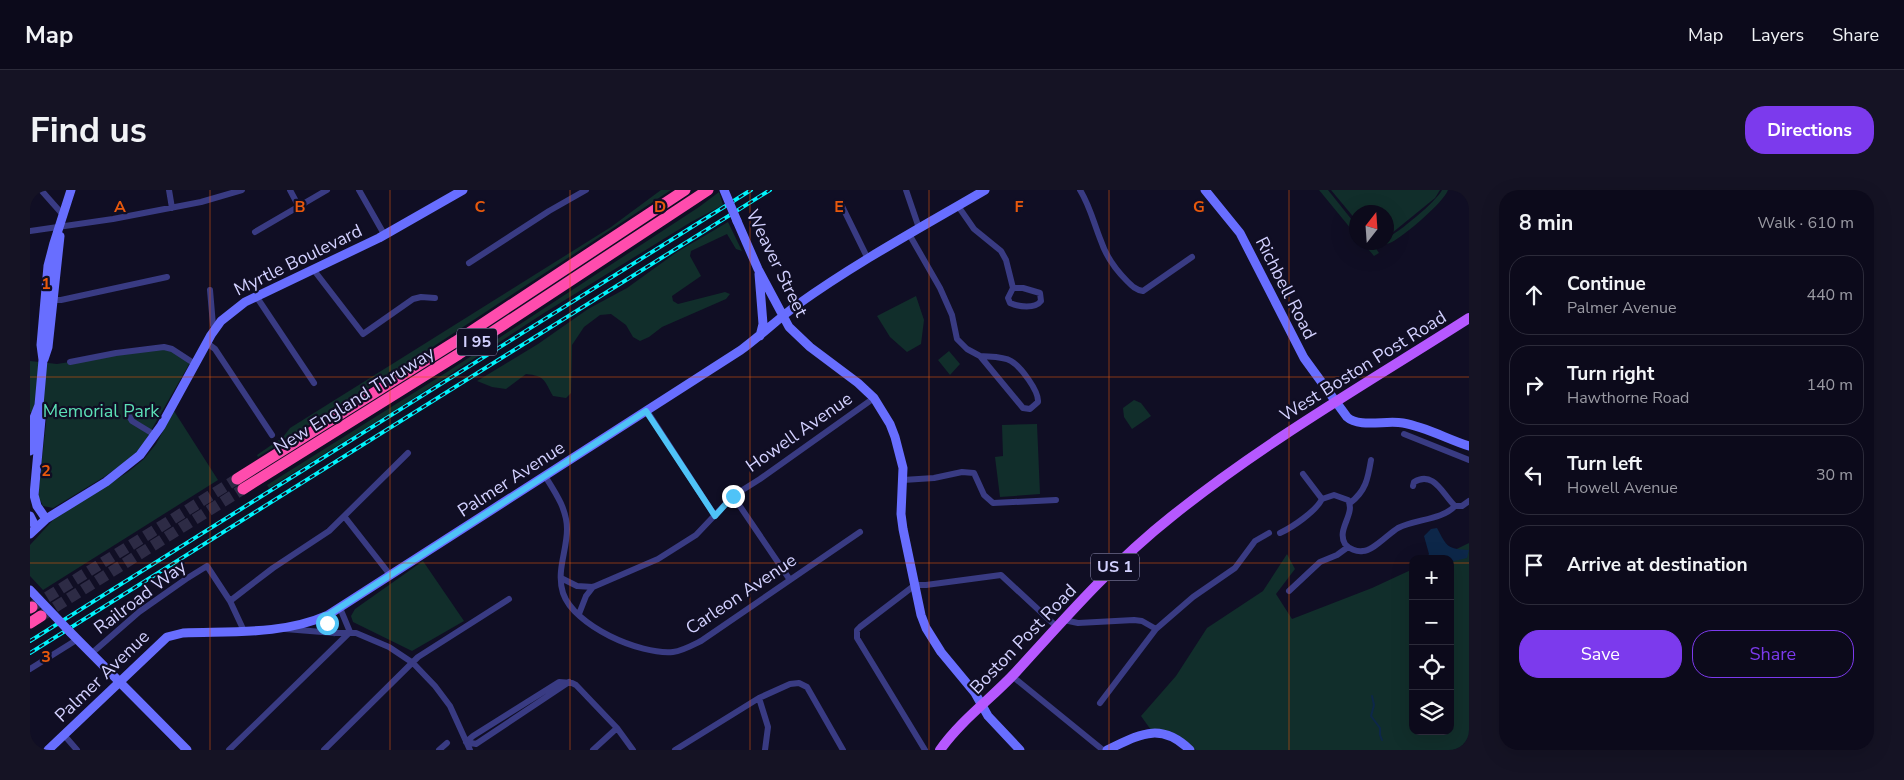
<!DOCTYPE html>
<meta charset="utf-8">
<style>
:root{--surface:#0c0a1b;--page:#151324;--text:#f1f3f6;--muted:#9a9aa3;--line:#2c2b3a;--accent:#7c3aed}
body{margin:0;font-family:"Nunito Sans",sans-serif;background:var(--page);color:var(--text)}
.controls{position:absolute;right:15px;bottom:15px;display:grid;overflow:hidden;border-radius:10px;box-shadow:0 5px 20px #0002}
.controls button{width:45px;height:45px;display:grid;place-items:center;padding:0;border:0;border-bottom:1px solid var(--line);background:var(--surface);color:var(--text);font:25px sans-serif}
.compass{position:absolute;left:1319px;top:15px;width:45px;height:45px;border-radius:50%;background:var(--surface);box-shadow:0 5px 20px #0002;rotate:17deg}
.stop{position:absolute;width:15px;height:15px;margin:-11px;border:4px solid #4fc3f7;border-radius:50%;background:#fff}
.stop.end{background:#4fc3f7;border-color:#fff;box-shadow:0 1px 5px #0008}
.list{margin:0;padding:0;list-style:none}
h2{display:flex;justify-content:space-between;align-items:center;height:65px;margin:0;padding:0 20px;font-size:21px}
h2 small{font-size:16px;font-weight:400;color:var(--muted)}
.list li{display:grid;grid-template-columns:32px 1fr auto;gap:15px;align-items:center;box-sizing:border-box;height:80px;margin:0 10px 10px;padding:0 10px;border:1px solid var(--line);border-radius:20px}
.list b{display:block;font-size:19px;white-space:nowrap}
.list p{margin:0;font-size:16px;white-space:nowrap;color:var(--muted)}
.list em{font-size:16px;font-style:normal;color:var(--muted)}
.actions{display:flex;gap:10px;padding:15px 20px}
.actions a{flex:1;padding:11px 0;border:1px solid var(--accent);border-radius:20px;text-align:center;font-size:18px;color:var(--accent)}
.actions .main{background:var(--accent);color:#fff}
.icon{flex:none;width:28px;height:28px;fill:none;stroke:currentColor;stroke-width:2;stroke-linecap:round;stroke-linejoin:round}
.map{position:relative;flex:none;width:1439px;height:560px;overflow:hidden;border-radius:20px}
header{display:flex;align-items:center;gap:30px;box-sizing:border-box;height:70px;padding:0 25px;background:var(--surface);border-bottom:1px solid var(--line)}
header strong{font-size:24px}
nav{display:flex;gap:28px;margin-inline-start:auto;font-size:18px}
.intro{display:flex;align-items:center;justify-content:space-between;box-sizing:border-box;height:120px;padding:0 30px}
h1{margin:0;font-size:35px}
.button{padding:12px 22px;border-radius:20px;background:var(--accent);color:#fff;font-size:18px;font-weight:700}
main{display:flex;gap:30px;padding:0 30px}
aside{flex:1;background:var(--surface);border-radius:20px;box-shadow:0 5px 20px #0002}
.map>svg:first-child{display:block}
.green{fill:#112e2b}
.water{fill:#0d2749}
.lines{fill:none;stroke-linecap:round;stroke-linejoin:round}
.stream{stroke:#0d2749;stroke-width:2}
.highway-tunnel{stroke:#2d2b45;stroke-width:11;stroke-dasharray:11 5.5;stroke-linecap:butt}
.street{stroke:#393b83;stroke-width:6}
.secondary{stroke:#686eff;stroke-width:9}
.primary{stroke:#b658ff;stroke-width:10}
.highway{stroke:#ff4cad;stroke-width:11}
.rail-casing{stroke:#00f3fc;stroke-width:4}
.rail{stroke:#100e24;stroke-width:2;stroke-dasharray:5.5;stroke-linecap:butt}
.secondary-bridge{stroke:#686eff;stroke-width:9}
.route{stroke:#4fc3f7;stroke-width:6}
.grid{fill:none;stroke:#e8590c;stroke-width:1;stroke-opacity:0.55}
.labels{text-anchor:middle;dominant-baseline:central;stroke-width:4.5;stroke-linejoin:round;paint-order:stroke}
.shield{fill:#100e24;stroke:#9896bd;stroke-width:1}
.shield-label{font-size:16px;font-weight:bold;fill:#d3d1ff}
.street-label{font-size:18px;fill:#d3d1ff;stroke:#100e24}
.park-label{font-size:18px;fill:#5ce0b6;stroke:#100e24}
.grid-label{font-size:16px;text-anchor:middle;font-weight:bold;fill:#e8590c;stroke:#100e24;stroke-width:4.5;stroke-linejoin:round;paint-order:stroke}
</style>
<header>
<strong>Map</strong>
<nav><a>Map</a><a>Layers</a><a>Share</a></nav>
</header>
<div class="intro"><h1>Find us</h1><a class="button">Directions</a></div>
<main>
<div class="map">
<svg width="1439" height="560" viewBox="0 0 1439 560">
<rect width="100%" height="100%" fill="#100e24"/>
<path class="green" d="M 631,0 L 641,0 L 389,166 L 228,267 L 227,265 L 253,247 L 260,238 L 581,37 Z
M 1289,0 L 1298,0 L 1326,35 L 1326,45 Z
M 1301,0 L 1410,0 L 1405,8 L 1362,43 L 1357,46 L 1356,22 L 1326,22 L 1326,30 Z
M 1412,0 L 1418,0 C 1413,13 1375,45 1362,52 C 1356,55 1349,55 1343,54 L 1349,63 L 1344,66 L 1333,53 L 1356,52 L 1357,48 C 1369,42 1406,12 1412,0 Z
M 689,2 L 693,15 L 661,32 L 514,123 L 373,215 L 239,298 L 237,295 L 417,182 L 669,17 Z
M 698,32 L 712,61 L 706,59 L 697,44 L 661,61 L 660,66 L 671,86 L 642,106 L 643,111 L 648,114 L 695,102 L 700,104 L 696,109 L 632,137 L 619,147 L 610,151 L 603,147 L 596,135 L 581,124 L 570,125 L 554,137 L 542,155 L 541,203 L 536,208 L 523,206 C 514,190 515,186 496,184 L 476,199 L 462,197 L 447,191 L 508,154 L 558,119 L 597,98 L 647,62 Z
M 886,106 L 894,130 L 891,154 L 877,162 L 860,147 L 847,126 Z
M 134,157 L 161,171 L 111,258 L 98,270 L 74,287 L 23,318 L 13,316 L 8,305 L 17,224 L 0,222 L 0,171 L 27,174 Z
M 919,161 L 930,174 L 920,185 L 908,170 Z
M 1104,210 L 1111,213 L 1121,226 L 1102,239 L 1094,227 L 1093,218 Z
M 144,221 L 188,290 L 13,400 L 0,386 L 0,355 L 23,330 L 98,282 L 114,269 L 126,254 Z
M 1007,234 L 1010,304 L 970,307 L 965,267 L 973,266 L 972,235 Z
M 1439,353 L 1439,560 L 1166,560 L 1148,547 L 1121,540 L 1111,526 L 1146,486 L 1177,438 L 1233,401 L 1257,364 L 1265,379 L 1246,404 L 1262,429 L 1342,398 L 1383,379 L 1383,541 L 1420,541 L 1420,369 L 1406,369 Z
M 393,371 L 434,431 L 382,461 L 323,432 L 321,426 L 325,419 Z"/>
<path class="water" d="M 1407,338 C 1417,357 1417,359 1439,360 L 1437,368 L 1420,372 L 1420,369 L 1396,369 L 1399,364 L 1394,346 L 1401,339 Z"/>
<g class="lines">
<path class="stream" d="M 1342,506 L 1344,515 L 1341,526 L 1350,538 L 1350,545 L 1352,550"/>
<path class="highway-tunnel" d="M 3,416 L 207,289
M 11,426 L 213,299"/>
<path class="street" d="M 11,0 L 34,26
M 139,0 L 142,18
M 260,0 L 269,17
M 329,0 L 354,44
M 876,0 L 889,38
M 1050,0 C 1060,16 1064,34 1071,51 C 1076,66 1086,80 1097,91 C 1102,96 1106,100 1113,101 L 1162,67
M 811,14 L 838,69
M 928,16 L 944,39 L 971,61 L 976,70 L 983,98
M 0,41 L 83,29 L 171,12 L 212,0
M 225,42 L 297,0
M 879,44 L 910,98 L 922,125 L 927,149 L 937,159 L 950,166
M 439,73 L 519,21 L 556,0
M 283,79 L 333,144 L 383,109 L 391,107 L 405,108
M 983,98 L 993,98 L 1010,103 L 1011,111 C 1005,119 989,117 980,113 L 978,108 Z
M 180,100 L 183,135 L 186,139
M 226,106 L 284,193
M 20,110 L 31,110 L 137,87
M 177,153 L 185,159 L 242,245
M 950,166 C 960,167 973,166 981,171 C 991,177 1009,201 1008,212 L 1000,219 L 993,218 Z
M 40,172 L 86,163 L 134,157 L 142,159 L 165,174
M 617,221 L 685,326
M 98,224 L 102,231 L 125,245
M 1374,244 L 1439,270
M 1273,284 L 1292,309
M 515,286 C 525,302 537,319 537,339 C 537,361 526,381 533,403 C 544,436 610,465 643,462 C 652,461 663,455 671,451 L 830,342
M 873,290 L 904,288 L 932,282 L 944,283 L 954,305 L 963,313 L 1026,310
M 1383,296 L 1384,292 C 1404,280 1413,305 1425,316 L 1432,316 L 1439,311
M 703,306 L 760,390
M 1292,309 L 1304,305 L 1318,310 C 1326,324 1306,339 1315,354 C 1319,359 1327,362 1333,361 C 1343,361 1358,344 1368,338 C 1386,329 1412,330 1425,316
M 1320,313 C 1336,301 1338,288 1341,270
M 314,326 L 361,386
M 1250,343 C 1263,337 1286,321 1292,309
M 531,388 L 547,396 L 563,397 L 628,369 L 666,345 L 703,306 L 730,289 L 844,208
M 1259,401 L 1290,372 L 1307,365 L 1318,357
M 200,411 L 243,378 L 299,341 L 378,263
M 310,418 L 320,442
M 549,424 L 556,406 L 563,397
M 298,425 L 297,437 L 304,443
M 1034,430 L 1048,433 L 1104,430 L 1112,431 L 1126,439 L 1163,407 L 1205,378 L 1225,351 L 1239,343
M 255,439 L 305,443 L 326,443 L 359,457 L 383,473 L 405,496 L 420,516 L 440,560
M 62,463 L 109,422 L 156,389 L 177,376 L 200,411 L 214,441
M 0,479 L 48,449
M 982,486 L 1073,560
M 729,508 L 738,537 L 735,560
M 1070,513 L 1126,439
M 34,545 L 47,560
M 436,552 L 443,546 L 529,492 L 542,493 L 546,495 L 587,538 L 603,560
M 436,552 L 446,554 L 539,492
M 199,560 L 320,442
M 294,560 L 388,467 L 479,409
M 409,560 L 417,553
M 563,560 L 587,538
M 645,560 L 729,508 L 760,494 L 769,493 L 777,497 L 813,560
M 895,560 L 827,448 L 827,440 L 830,437 L 885,395 L 896,395 L 971,385 L 1027,437"/>
<path class="secondary" d="M 1175,0 L 1210,43 L 1274,168 L 1317,227 C 1329,238 1356,230 1373,233 C 1396,237 1417,249 1439,256
M 707,31 L 728,79 L 759,137 L 780,157 L 828,193 L 844,208 L 860,234 L 865,247 L 873,278 L 871,324 L 873,339 L 891,425 L 896,438 L 911,462 L 945,503 L 958,526 L 990,560
M 729,84 L 733,134 L 730,146
M 14,169 L 18,157 L 30,46
M 9,215 L 11,229 L 4,305 L 7,316 L 16,329
M 0,261 L 4,228 L 9,215 L 13,170 L 11,155 L 18,76 L 24,53 L 41,0
M 0,326 L 6,338
M 0,344 L 16,329 L 76,292 L 110,265 L 131,236 L 181,145 L 191,131 L 215,112 L 349,48 L 433,0
M 40,442 L 157,560
M 18,560 L 137,447 L 153,443 C 202,441 253,445 298,425 L 711,160 C 730,146 748,129 767,115 C 827,72 892,37 955,0
M 1077,560 C 1109,545 1130,531 1160,560"/>
<path class="primary" d="M 910,560 C 931,530 962,508 986,482 C 1035,428 1084,372 1141,327 C 1234,252 1339,192 1439,128"/>
<path class="highway" d="M 207,289 L 425,152 L 655,0
M 213,299 L 429,164 L 678,0
M 0,418 L 2,417
M 0,433 L 11,426"/>
<g class="rail-casing">
<path id="rail" d="M 0,451 L 721,0
M 0,463 L 740,0"/>
</g>
<use href="#rail" class="rail"/>
<path class="secondary-bridge" d="M 694,0 L 707,31
M 0,400 L 40,442"/>
</g>
<g class="lines">
<path class="route" d="M 297,433 L 298,425 L 616,221 L 685,326 L 703,306"/>
</g>
<path class="grid" d="M 180,0 L 180,560M 360,0 L 360,560M 540,0 L 540,560M 720,0 L 720,560M 899,0 L 899,560M 1079,0 L 1079,560M 1259,0 L 1259,560M 0,187 L 1439,187M 0,373 L 1383,373M 1420,373 L 1439,373"/>
<g class="labels">
<g class="shield">
<rect x="427" y="138.5" width="40" height="27" rx="4"/>
<rect x="1061" y="363.5" width="48" height="27" rx="4"/>
</g>
<g class="shield-label">
<text x="447" y="152">I 95</text>
<text x="1085" y="377">US 1</text>
</g>
<g class="street-label">
<text transform="translate(268 70) rotate(-26)">Myrtle Boulevard</text>
<text transform="translate(747 73) rotate(64)">Weaver Street</text>
<text transform="translate(1256 98) rotate(63)">Richbell Road</text>
<text transform="translate(1333 176) rotate(-32)">West Boston Post Road</text>
<text transform="translate(324 210) rotate(-32)">New England Thruway</text>
<text transform="translate(769 242) rotate(-35)">Howell Avenue</text>
<text transform="translate(481 289) rotate(-33)">Palmer Avenue</text>
<text transform="translate(711 404) rotate(-34)">Carleon Avenue</text>
<text transform="translate(110 407) rotate(-37)">Railroad Way</text>
<text transform="translate(993 449) rotate(-46)">Boston Post Road</text>
<text transform="translate(72 486) rotate(-44)">Palmer Avenue</text>
</g>
<g class="park-label">
<text x="71" y="221">Memorial Park</text>
</g>
</g>
<g class="grid-label">
<text x="90" y="22">A</text>
<text x="270" y="22">B</text>
<text x="450" y="22">C</text>
<text x="630" y="22">D</text>
<text x="809" y="22">E</text>
<text x="989" y="22">F</text>
<text x="1169" y="22">G</text>
<text x="16" y="99">1</text>
<text x="16" y="286">2</text>
<text x="16" y="472">3</text>
</g>
</svg>
<div class="controls">
<button>+</button>
<button>−</button>
<button><svg class="icon" aria-label="locate" viewBox="0 0 24 24"><circle cx="12" cy="12" r="6"/><path d="M12 2v4M12 18v4M2 12h4M18 12h4"/></svg></button>
<button><svg class="icon" aria-label="layers" viewBox="0 0 24 24"><path d="M12 4l9 5-9 5-9-5zM3 14l9 5 9-5"/></svg></button>
</div>
<svg class="compass" viewBox="-18 -18 36 36"><path d="M0-13l5 13h-10z" fill="#e53935"/><path d="M0 13l5-13h-10z" fill="#9a9aa3"/></svg>
<div class="stop" style="left:297px;top:433px"></div>
<div class="stop end" style="left:703px;top:306px"></div>
</div>
<aside>
<h2>8 min<small>Walk · 610 m</small></h2>
<ul class="list">
<li><svg class="icon" aria-label="ahead" viewBox="0 0 24 24"><path d="M12 20V5M6 11l6-6 6 6"/></svg><div><b>Continue</b><p>Palmer Avenue</p></div><em>440 m</em></li>
<li><svg class="icon" aria-label="right" viewBox="0 0 24 24"><path d="M7 20v-9h11M14 6l5 5-5 5"/></svg><div><b>Turn right</b><p>Hawthorne Road</p></div><em>140 m</em></li>
<li><svg class="icon" aria-label="left" viewBox="0 0 24 24"><path d="M17 20v-9H6M10 6l-5 5 5 5"/></svg><div><b>Turn left</b><p>Howell Avenue</p></div><em>30 m</em></li>
<li><svg class="icon" aria-label="arrive" viewBox="0 0 24 24"><path d="M6 21V4h12l-3 4 3 4H6"/></svg><div><b>Arrive at destination</b></div></li>
</ul>
<div class="actions"><a class="main">Save</a><a>Share</a></div>
</aside>
</main>
